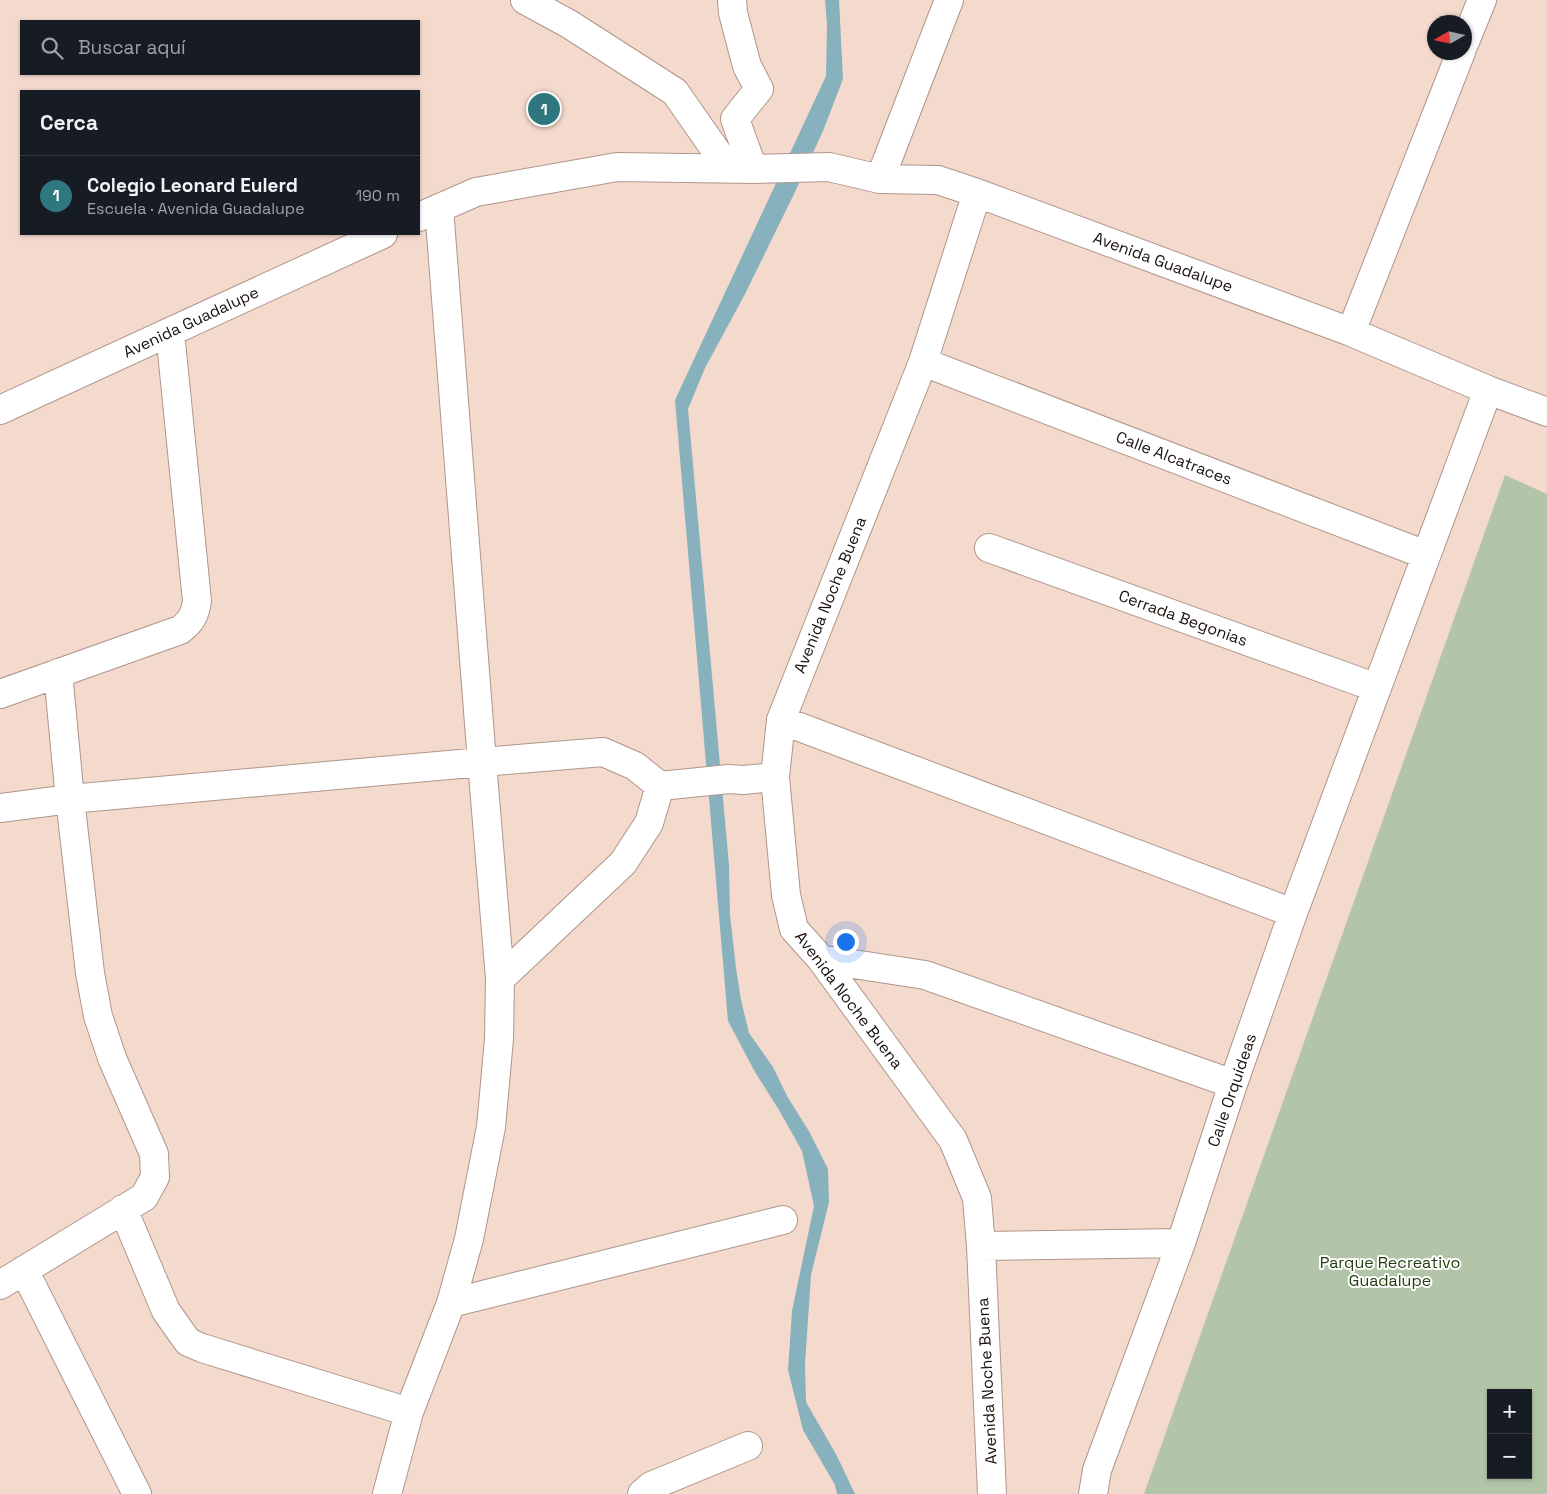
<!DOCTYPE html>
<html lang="es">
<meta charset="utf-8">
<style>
:root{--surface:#171b24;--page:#242831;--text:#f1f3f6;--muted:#9ea1a6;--line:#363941;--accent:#2f777f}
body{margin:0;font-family:"Space Grotesk",sans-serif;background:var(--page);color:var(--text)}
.controls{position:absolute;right:15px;bottom:15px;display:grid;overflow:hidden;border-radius:0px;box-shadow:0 1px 4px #0004}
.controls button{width:45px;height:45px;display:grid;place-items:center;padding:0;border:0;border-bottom:1px solid var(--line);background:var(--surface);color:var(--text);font:25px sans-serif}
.compass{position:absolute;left:1427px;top:15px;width:45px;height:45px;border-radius:50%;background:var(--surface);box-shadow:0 1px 4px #0004;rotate:261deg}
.you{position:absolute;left:845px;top:941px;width:18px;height:18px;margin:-12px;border:4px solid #fff;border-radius:50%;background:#1a73e8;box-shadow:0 0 0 8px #1a73e833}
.badge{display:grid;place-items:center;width:32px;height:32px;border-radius:50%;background:var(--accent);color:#fff;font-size:16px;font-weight:700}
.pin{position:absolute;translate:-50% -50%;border:2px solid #fff;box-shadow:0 1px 5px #0006}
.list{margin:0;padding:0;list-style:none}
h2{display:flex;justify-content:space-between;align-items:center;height:65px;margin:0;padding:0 20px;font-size:21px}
h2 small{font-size:16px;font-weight:400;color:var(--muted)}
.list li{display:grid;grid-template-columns:32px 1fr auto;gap:15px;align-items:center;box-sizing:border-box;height:80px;padding:0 20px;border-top:1px solid var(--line)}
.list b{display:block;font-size:19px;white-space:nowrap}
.list p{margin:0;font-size:16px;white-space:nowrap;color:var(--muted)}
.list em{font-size:16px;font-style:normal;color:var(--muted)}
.icon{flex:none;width:28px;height:28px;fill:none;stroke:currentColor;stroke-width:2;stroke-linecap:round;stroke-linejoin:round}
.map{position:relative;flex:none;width:1547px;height:1494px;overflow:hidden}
.search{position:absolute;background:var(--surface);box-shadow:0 1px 4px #0004;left:20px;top:20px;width:400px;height:55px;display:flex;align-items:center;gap:12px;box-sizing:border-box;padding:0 18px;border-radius:0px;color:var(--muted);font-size:19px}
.panel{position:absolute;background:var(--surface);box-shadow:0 1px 4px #0004;left:20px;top:90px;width:400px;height:145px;border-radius:0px}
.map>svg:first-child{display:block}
.green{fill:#b3c5a8;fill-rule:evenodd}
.water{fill:#87b2bd}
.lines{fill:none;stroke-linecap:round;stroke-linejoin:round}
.minor-casing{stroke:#af968b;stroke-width:30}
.minor{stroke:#fff;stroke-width:28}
.labels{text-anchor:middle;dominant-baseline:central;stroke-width:4;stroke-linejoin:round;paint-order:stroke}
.street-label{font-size:16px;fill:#1a110d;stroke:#fff}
.park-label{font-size:16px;fill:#233c0e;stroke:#fff}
</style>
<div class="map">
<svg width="1547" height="1494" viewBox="0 0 1547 1494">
<rect width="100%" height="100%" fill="#f4d9cd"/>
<path class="green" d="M 1505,475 L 1547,494 L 1547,1494 L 1144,1494 ZM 1491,1393 L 1528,1393 L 1528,1475 L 1491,1475 Z"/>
<path class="water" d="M 825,0 L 839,0 L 843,79 L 823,131 L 793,196 L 744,296 L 705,368 L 688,409 L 729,865 L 730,915 L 736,968 L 741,1000 L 749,1033 L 773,1067 L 787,1096 L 810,1133 L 828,1169 L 829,1202 L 811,1275 L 805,1364 L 806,1402 L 837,1456 L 855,1494 L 837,1494 L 835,1485 L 803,1430 L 788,1370 L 792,1311 L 814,1206 L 802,1151 L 779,1110 L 755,1072 L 728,1021 L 675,400 L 826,76 L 827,24 Z"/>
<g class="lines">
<g class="minor-casing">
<path id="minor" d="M 525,0 L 569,24 L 675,92 L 728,168
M 732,0 L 733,13 L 747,66 L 759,89 L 735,119 L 753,169
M 1464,44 L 1482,0
M 880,179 L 949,0
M 977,193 L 923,362 L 781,720 L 775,777 L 786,895 L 794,929 L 821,959 L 953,1140 L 977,1198 L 981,1246 L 992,1494
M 439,208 L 482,762 L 603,752 L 635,766 L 660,786
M 419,217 L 476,192 L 617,167 L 753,169 L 829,167 L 880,179 L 938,180 L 977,193 L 1351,332 L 1488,390 L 1547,412
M 1351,332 L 1461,52
M 923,362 L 1426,555
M 0,410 L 383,234
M 989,548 L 1377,688
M 0,694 L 180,630 C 191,622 195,615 197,601 L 170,332
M 781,720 L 1293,913
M 0,808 L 70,799 L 482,762 L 500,979
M 821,959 L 925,975 L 1233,1084
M 123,1209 L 166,1311 L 188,1342 L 202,1348 L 409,1412
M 981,1246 L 1181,1243
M 24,1270 L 137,1494
M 0,1285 L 144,1197 L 155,1177 L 154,1154 L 112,1058 L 98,1016 L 90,973 L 70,799 L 58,673
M 451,1303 L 783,1220
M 387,1494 L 409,1412 L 451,1303 L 469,1239 L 491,1127 L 499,1039 L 500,979 L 623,863 L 649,823 L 660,786 L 729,779 L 743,780 L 775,777
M 642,1494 L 651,1486 L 748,1446
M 1093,1494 L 1097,1470 L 1181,1243 L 1233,1084 L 1293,913 L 1488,390"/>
</g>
<use href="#minor" class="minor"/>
</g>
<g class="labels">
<g class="street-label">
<text transform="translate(1163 262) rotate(20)">Avenida Guadalupe</text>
<text transform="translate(191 322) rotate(-25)">Avenida Guadalupe</text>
<text transform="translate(1174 458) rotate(21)">Calle Alcatraces</text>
<text transform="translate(830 595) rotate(-68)">Avenida Noche Buena</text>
<text transform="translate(1183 618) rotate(20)">Cerrada Begonias</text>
<text transform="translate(849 1000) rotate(53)">Avenida Noche Buena</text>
<text transform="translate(1232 1090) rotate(-71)">Calle Orquídeas</text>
<text transform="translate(987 1381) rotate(-93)">Avenida Noche Buena</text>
</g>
<g class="park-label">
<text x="1390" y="1262">Parque Recreativo<tspan x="1390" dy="18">Guadalupe</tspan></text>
</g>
</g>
</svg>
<div class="controls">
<button>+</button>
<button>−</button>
</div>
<svg class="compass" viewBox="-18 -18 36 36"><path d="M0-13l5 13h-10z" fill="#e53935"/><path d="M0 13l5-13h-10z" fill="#9ea1a6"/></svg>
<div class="you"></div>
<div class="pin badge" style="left:544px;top:109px">1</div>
<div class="search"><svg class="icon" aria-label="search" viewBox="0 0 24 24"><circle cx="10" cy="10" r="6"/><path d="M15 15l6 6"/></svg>Buscar aquí</div>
<section class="panel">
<h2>Cerca<small></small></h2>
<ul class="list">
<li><span class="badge">1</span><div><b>Colegio Leonard Eulerd</b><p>Escuela · Avenida Guadalupe</p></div><em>190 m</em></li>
</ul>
</section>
</div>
